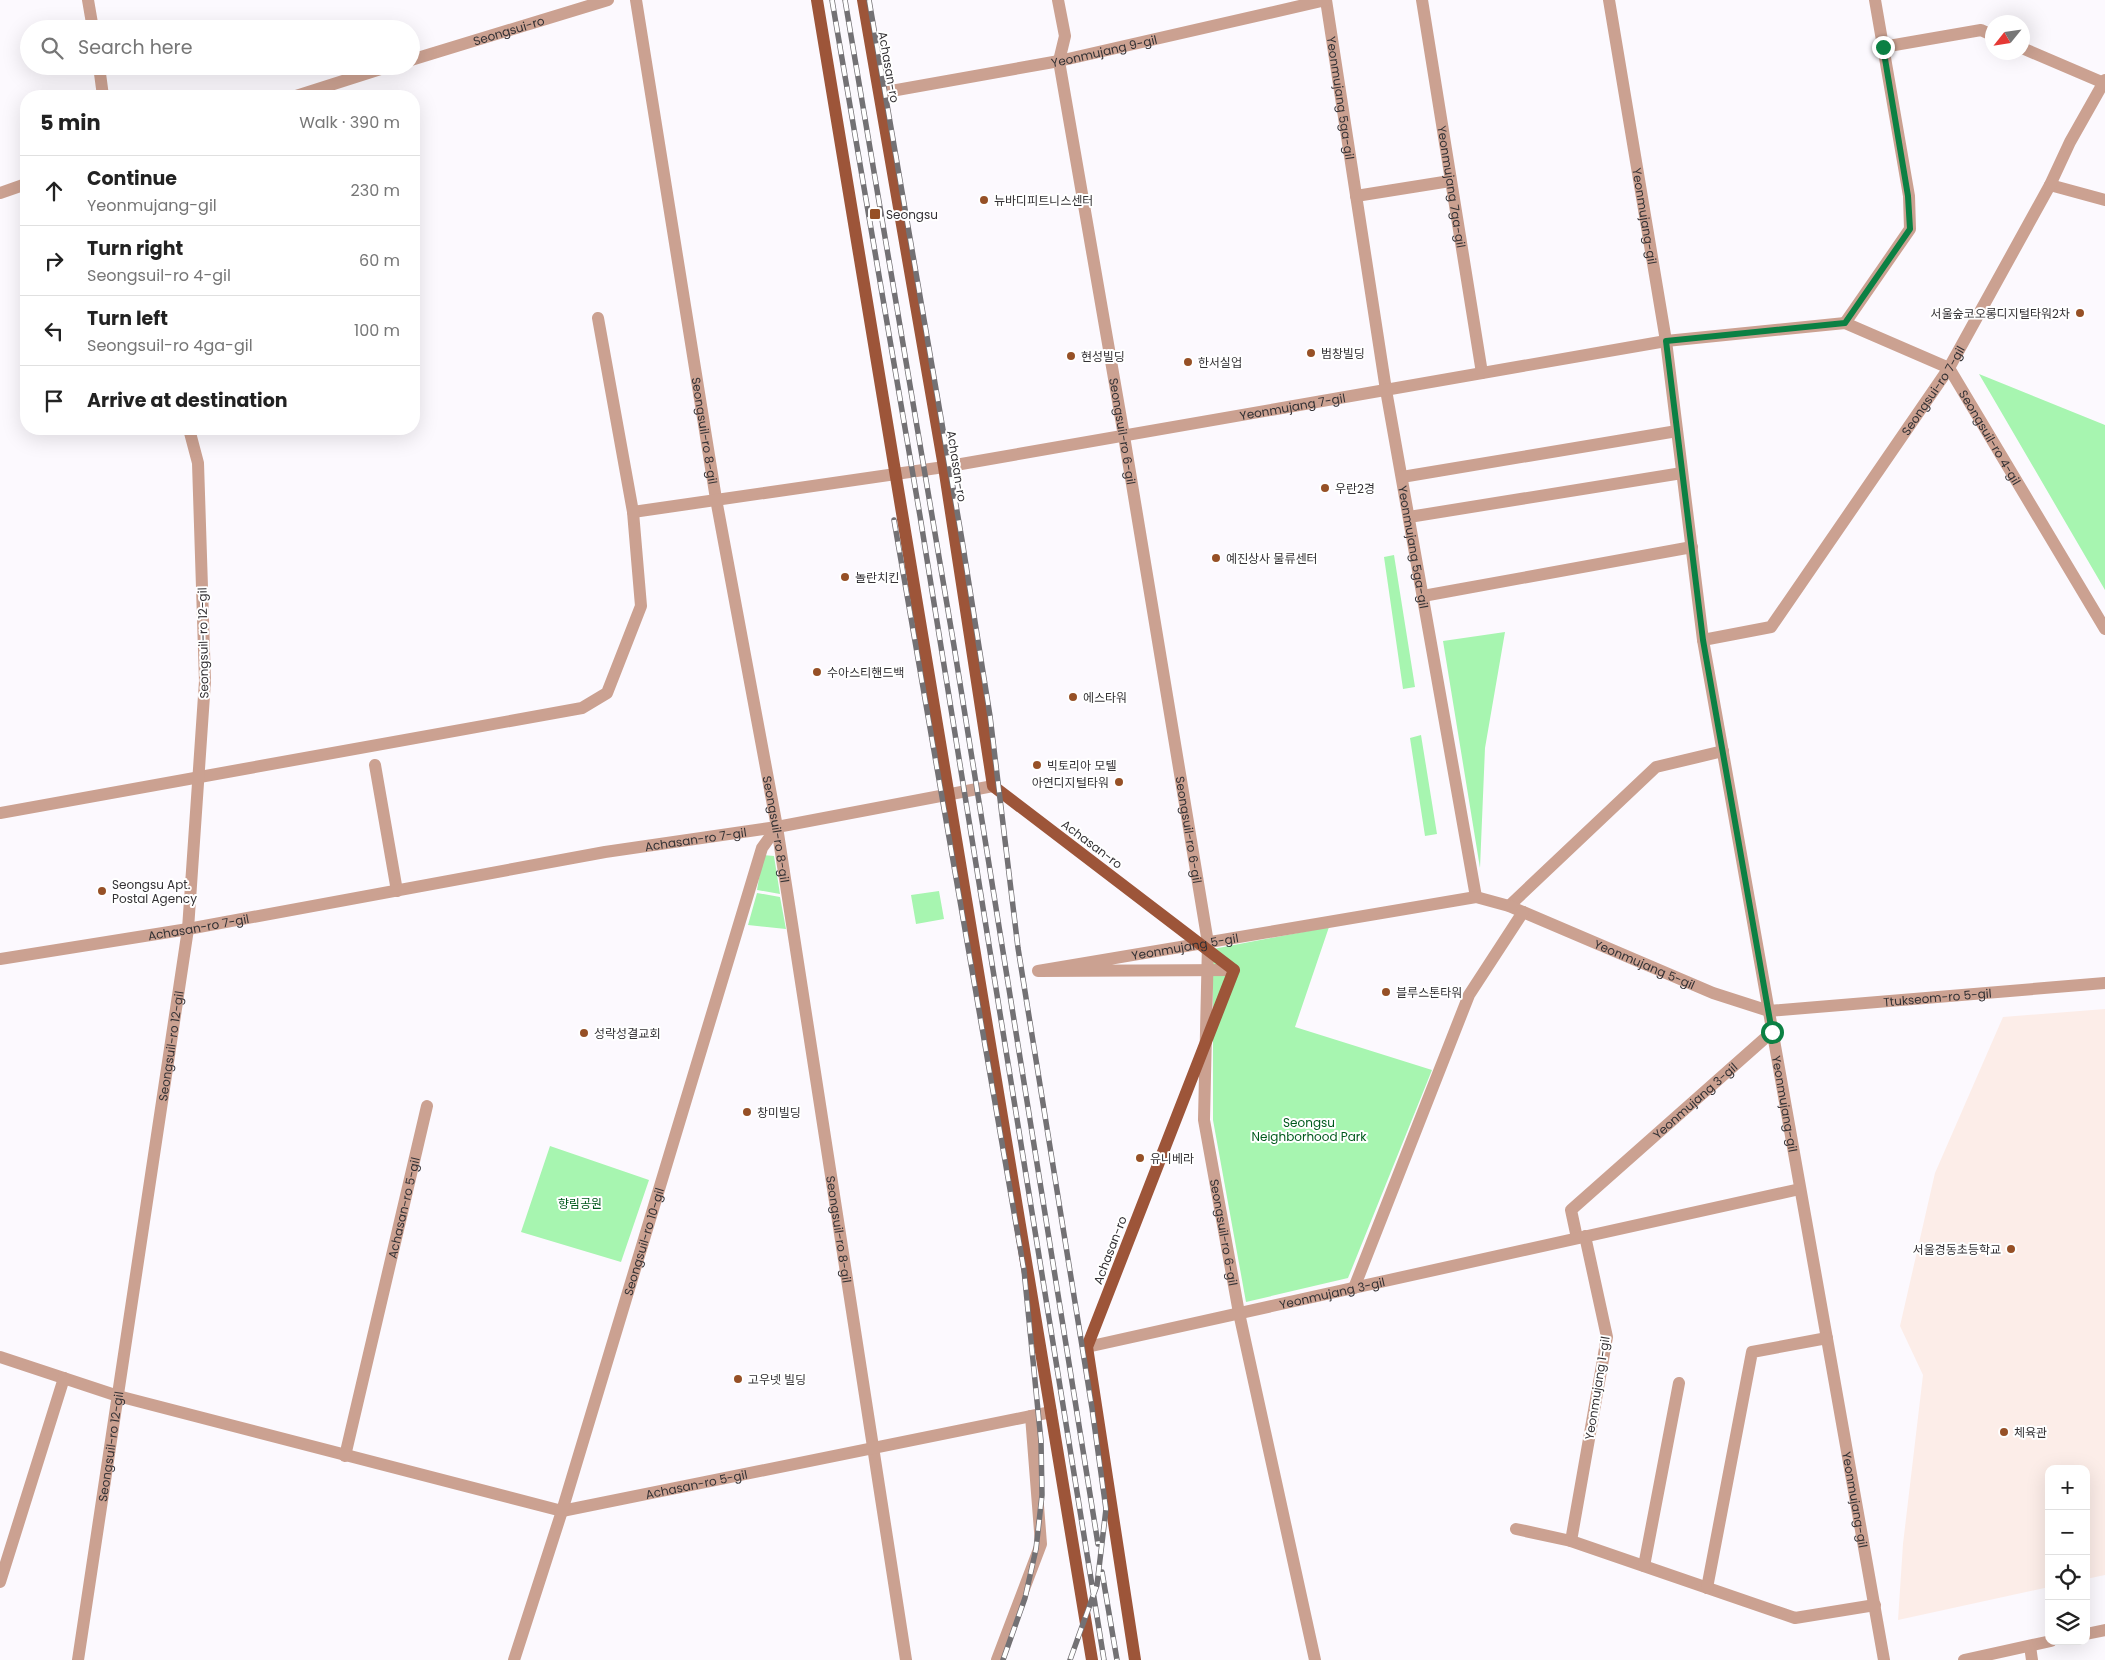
<!DOCTYPE html>
<meta charset="utf-8">
<style>
:root{--surface:#fff;--page:#f6f6f6;--text:#222;--muted:#767676;--line:#e0e0e0}
body{margin:0;font-family:Poppins,"Noto Sans KR",sans-serif;background:var(--page);color:var(--text)}
.controls{position:absolute;right:15px;bottom:15px;display:grid;overflow:hidden;border-radius:10px;box-shadow:0 5px 20px #0002}
.controls button{width:45px;height:45px;display:grid;place-items:center;padding:0;border:0;border-bottom:1px solid var(--line);background:var(--surface);color:var(--text);font:25px sans-serif}
.compass{position:absolute;left:1985px;top:15px;width:45px;height:45px;border-radius:50%;background:var(--surface);box-shadow:0 5px 20px #0002;rotate:240deg}
.stop{position:absolute;width:15px;height:15px;margin:-11px;border:4px solid #0b8043;border-radius:50%;background:#fff}
.stop.end{background:#0b8043;border-color:#fff;box-shadow:0 1px 5px #0008}
.list{margin:0;padding:0;list-style:none}
h2{display:flex;justify-content:space-between;align-items:center;height:65px;margin:0;padding:0 20px;font-size:21px}
h2 small{font-size:16px;font-weight:400;color:var(--muted)}
.list li{display:grid;grid-template-columns:32px 1fr auto;gap:15px;align-items:center;box-sizing:border-box;height:70px;padding:0 20px;border-top:1px solid var(--line)}
.list b{display:block;font-size:19px;white-space:nowrap}
.list p{margin:0;font-size:16px;white-space:nowrap;color:var(--muted)}
.list em{font-size:16px;font-style:normal;color:var(--muted)}
.icon{flex:none;width:28px;height:28px;fill:none;stroke:currentColor;stroke-width:2;stroke-linecap:round;stroke-linejoin:round}
.map{position:relative;flex:none;width:2105px;height:1660px;overflow:hidden}
.search{position:absolute;background:var(--surface);box-shadow:0 5px 20px #0002;left:20px;top:20px;width:400px;height:55px;display:flex;align-items:center;gap:12px;box-sizing:border-box;padding:0 18px;border-radius:28px;color:var(--muted);font-size:19px}
.panel{position:absolute;background:var(--surface);box-shadow:0 5px 20px #0002;left:20px;top:90px;width:400px;height:345px;border-radius:20px}
.map>svg:first-child{display:block}
.education{fill:#fcede8}
.green{fill:#a7f5b0}
.lines{fill:none;stroke-linecap:round;stroke-linejoin:round}
.minor{stroke:#cba191;stroke-width:12}
.major{stroke:#9d5539;stroke-width:12}
.rail-casing{stroke:#737174;stroke-width:5.5}
.rail{stroke:#fff;stroke-width:4;stroke-dasharray:11;stroke-linecap:butt}
.route{stroke:#0b8043;stroke-width:6}
.poi-dot{fill:#965026;stroke:#fff;stroke-width:2}
.labels{text-anchor:middle;dominant-baseline:central;stroke-width:4;stroke-linejoin:round;paint-order:stroke}
.street-label{font-size:12px;fill:#333134;stroke:#fff}
.poi-label{font-size:12px;fill:#333134;stroke:#fff;text-anchor:start}
.park-label{font-size:12px;fill:#005a1c;stroke:#fff}
</style>
<div class="map">
<svg width="2105" height="1660" viewBox="0 0 2105 1660">
<rect width="100%" height="100%" fill="#fcf9fe"/>
<path class="education" d="M 2105,1009 L 2105,1575 L 2086,1579 L 2086,1469 L 2049,1469 L 2049,1587 L 1898,1620 L 1903,1544 L 1923,1375 L 1900,1326 L 1935,1173 L 2003,1017 Z"/>
<path class="green" d="M 1979,374 L 2105,425 L 2105,590 Z
M 1394,555 L 1415,687 L 1403,689 L 1384,557 Z
M 1505,632 L 1485,748 L 1480,868 L 1443,641 Z
M 1421,735 L 1437,834 L 1425,836 L 1410,738 Z
M 763,855 L 774,856 L 780,894 L 757,890 Z
M 939,891 L 944,919 L 916,924 L 911,895 Z
M 757,893 L 780,897 L 786,929 L 748,925 Z
M 1329,927 L 1295,1027 L 1432,1070 L 1348,1278 L 1246,1302 L 1213,1120 L 1213,949 Z
M 550,1146 L 649,1180 L 621,1262 L 521,1232 Z"/>
<g class="lines">
<g class="minor">
<path d="M 88,0 L 93,29"/>
<path id="s1" d="M 636,0 L 716,499 L 777,827 L 906,1660"/>
<path id="s2" d="M 1058,0 L 1065,36 L 1059,61 L 1124,436 L 1208,943 L 1204,1120 L 1239,1313 L 1315,1660"/>
<path id="s3" d="M 1326,0 L 1386,390 L 1476,897"/>
<path id="s4" d="M 1422,0 L 1482,373"/>
<path id="s5" d="M 1609,0 L 1666,341 L 1703,640 L 1884,1660"/>
<path d="M 1883,47 L 1981,30 L 1992,35"/>
<path d="M 2022,48 L 2104,83"/>
<path id="s6" d="M 411,60 L 608,0"/>
<path d="M 99,66 L 103,96"/>
<path id="s7" d="M 880,93 L 1059,61 L 1326,0"/>
<path d="M 296,96 L 390,66"/>
<path d="M 2050,185 L 2105,200"/>
<path d="M 0,193 L 26,184"/>
<path d="M 1356,196 L 1450,181"/>
<path d="M 1845,323 L 1910,229 L 1909,196 L 1875,0"/>
<path d="M 1402,477 L 1677,431"/>
<path id="s8" d="M 633,512 L 944,467 L 1666,341 L 1845,323 L 1949,368 L 2105,629"/>
<path d="M 1409,517 L 1682,473"/>
<path d="M 1423,596 L 1692,547"/>
<path id="s9" d="M 1703,640 L 1771,627 L 1949,368 L 2050,185 L 2070,142 L 2105,80"/>
<path d="M 375,765 L 397,891"/>
<path d="M 0,813 L 582,708 L 607,693 L 641,606 L 633,512 L 598,318"/>
<path d="M 1509,906 L 1656,767 L 1723,751"/>
<path id="s10" d="M 0,959 L 188,929 L 605,852 L 777,827 L 993,786"/>
<path id="s11" d="M 1234,970 L 1038,971 L 1476,897 L 1509,906 L 1713,993 L 1769,1011 L 2105,983"/>
<path id="s12" d="M 1577,1238 L 1571,1210 L 1772,1032"/>
<path d="M 1354,1288 L 1469,995 L 1523,912"/>
<path id="s13" d="M 1087,1347 L 1800,1189"/>
<path id="s14" d="M 0,1357 L 118,1396 L 562,1511 L 1051,1412"/>
<path id="s15" d="M 345,1456 L 427,1106"/>
<path d="M 1516,1529 L 1571,1541 L 1795,1618 L 1875,1605"/>
<path d="M 1571,1541 L 1607,1337 L 1585,1236"/>
<path d="M 1644,1566 L 1679,1383"/>
<path d="M 0,1582 L 64,1378"/>
<path d="M 1707,1588 L 1752,1352 L 1827,1338"/>
<path d="M 2086,1634 L 2105,1630"/>
<path d="M 2030,1646 L 2032,1660"/>
<path id="s16" d="M 78,1660 L 188,929 L 205,681 L 198,463 L 189,429"/>
<path id="s17" d="M 514,1660 L 562,1511 L 762,848 L 777,827"/>
<path d="M 997,1660 L 1041,1544 L 1031,1416"/>
<path d="M 1964,1660 L 2051,1641"/>
</g>
<path class="major" d="M 817,0 L 1092,1660
M 863,0 L 944,467 L 993,786 L 1234,970 L 1087,1347 L 1135,1660"/>
<g class="rail-casing">
<path id="rail" d="M 832,0 L 920,516 L 1104,1660
M 845,0 L 954,646 L 1098,1544
M 869,0 L 962,540 L 990,716 L 1018,948 L 1092,1408 L 1106,1509 L 1097,1585 L 1070,1660
M 894,520 L 1024,1270 L 1041,1441 L 1042,1495 L 1036,1549 L 1025,1598 L 1003,1660
M 1102,1572 L 1117,1660"/>
</g>
<use href="#rail" class="rail"/>
</g>
<g class="lines">
<path class="route" d="M 1772,1032 L 1703,640 L 1666,341 L 1845,323 L 1910,229 L 1908,196 L 1883,47"/>
</g>
<g class="poi-dot">
<circle cx="984" cy="200" r="5"/>
<rect x="869" y="208" width="12" height="12" rx="2.5"/>
<circle cx="2080" cy="313" r="5"/>
<circle cx="1311" cy="353" r="5"/>
<circle cx="1071" cy="356" r="5"/>
<circle cx="1188" cy="362" r="5"/>
<circle cx="1325" cy="488" r="5"/>
<circle cx="1216" cy="558" r="5"/>
<circle cx="845" cy="577" r="5"/>
<circle cx="817" cy="672" r="5"/>
<circle cx="1073" cy="697" r="5"/>
<circle cx="1037" cy="765" r="5"/>
<circle cx="1119" cy="782" r="5"/>
<circle cx="102" cy="891" r="5"/>
<circle cx="1386" cy="992" r="5"/>
<circle cx="584" cy="1033" r="5"/>
<circle cx="747" cy="1112" r="5"/>
<circle cx="1140" cy="1158" r="5"/>
<circle cx="2011" cy="1249" r="5"/>
<circle cx="738" cy="1379" r="5"/>
<circle cx="2004" cy="1432" r="5"/>
</g>
<g class="labels">
<g class="street-label">
<text stroke="none"><textPath href="#s6" startOffset="102">Seongsui-ro</textPath></text>
<text stroke="none"><textPath href="#s7" startOffset="228">Yeonmujang 9-gil</textPath></text>
<text transform="translate(889 67) rotate(80)">Achasan-ro</text>
<text stroke="none"><textPath href="#s3" startOffset="99">Yeonmujang 5ga-gil</textPath></text>
<text stroke="none"><textPath href="#s4" startOffset="189">Yeonmujang 7ga-gil</textPath></text>
<text stroke="none"><textPath href="#s5" startOffset="219">Yeonmujang-gil</textPath></text>
<text stroke="none"><textPath href="#s9" startOffset="356">Seongsui-ro 7-gil</textPath></text>
<text stroke="none"><textPath href="#s8" startOffset="668">Yeonmujang 7-gil</textPath></text>
<text stroke="none"><textPath href="#s1" startOffset="436">Seongsuil-ro 8-gil</textPath></text>
<text stroke="none"><textPath href="#s2" startOffset="438">Seongsuil-ro 6-gil</textPath></text>
<text stroke="none"><textPath href="#s8" startOffset="1421">Seongsuil-ro 4-gil</textPath></text>
<text transform="translate(957 466) rotate(81)">Achasan-ro</text>
<text stroke="none"><textPath href="#s3" startOffset="554">Yeonmujang 5ga-gil</textPath></text>
<text transform="translate(203 643) rotate(-91)">Seongsuil-ro 12-gil</text>
<text stroke="none"><textPath href="#s1" startOffset="841">Seongsuil-ro 8-gil</textPath></text>
<text stroke="none"><textPath href="#s2" startOffset="842">Seongsuil-ro 6-gil</textPath></text>
<text stroke="none"><textPath href="#s10" startOffset="706">Achasan-ro 7-gil</textPath></text>
<text transform="translate(1092 844) rotate(37)">Achasan-ro</text>
<text stroke="none"><textPath href="#s10" startOffset="201">Achasan-ro 7-gil</textPath></text>
<text stroke="none"><textPath href="#s11" startOffset="345">Yeonmujang 5-gil</textPath></text>
<text stroke="none"><textPath href="#s11" startOffset="822">Yeonmujang 5-gil</textPath></text>
<text stroke="none"><textPath href="#s11" startOffset="1124">Ttukseom-ro 5-gil</textPath></text>
<text stroke="none"><textPath href="#s16" startOffset="621">Seongsuil-ro 12-gil</textPath></text>
<text stroke="none"><textPath href="#s12" startOffset="194">Yeonmujang 3-gil</textPath></text>
<text stroke="none"><textPath href="#s5" startOffset="1118">Yeonmujang-gil</textPath></text>
<text stroke="none"><textPath href="#s15" startOffset="255">Achasan-ro 5-gil</textPath></text>
<text stroke="none"><textPath href="#s1" startOffset="1246">Seongsuil-ro 8-gil</textPath></text>
<text stroke="none"><textPath href="#s2" startOffset="1248">Seongsuil-ro 6-gil</textPath></text>
<text stroke="none"><textPath href="#s17" startOffset="438">Seongsuil-ro 10-gil</textPath></text>
<text transform="translate(1110 1250) rotate(-69)">Achasan-ro</text>
<text stroke="none"><textPath href="#s13" startOffset="251">Yeonmujang 3-gil</textPath></text>
<text transform="translate(1597 1388) rotate(-81)">Yeonmujang 1-gil</text>
<text stroke="none"><textPath href="#s16" startOffset="216">Seongsuil-ro 12-gil</textPath></text>
<text stroke="none"><textPath href="#s14" startOffset="720">Achasan-ro 5-gil</textPath></text>
<text stroke="none"><textPath href="#s5" startOffset="1520">Yeonmujang-gil</textPath></text>
</g>
<g class="poi-label">
<text x="994" y="200">뉴바디피트니스센터</text>
<text x="886" y="214">Seongsu</text>
<text x="2070" y="313" text-anchor="end">서울숲코오롱디지털타워2차</text>
<text x="1321" y="353">범창빌딩</text>
<text x="1081" y="356">현성빌딩</text>
<text x="1198" y="362">한서실업</text>
<text x="1335" y="488">우란2경</text>
<text x="1226" y="558">예진상사 물류센터</text>
<text x="855" y="577">놀란치킨</text>
<text x="827" y="672">수아스티핸드백</text>
<text x="1083" y="697">에스타워</text>
<text x="1047" y="765">빅토리아 모텔</text>
<text x="1109" y="782" text-anchor="end">아연디지털타워</text>
<text x="112" y="884">Seongsu Apt.<tspan x="112" dy="14">Postal Agency</tspan></text>
<text x="1396" y="992">블루스톤타워</text>
<text x="594" y="1033">성락성결교회</text>
<text x="757" y="1112">창미빌딩</text>
<text x="1150" y="1158">유니베라</text>
<text x="2001" y="1249" text-anchor="end">서울경동초등학교</text>
<text x="748" y="1379">고우넷 빌딩</text>
<text x="2014" y="1432">체육관</text>
</g>
<g class="park-label">
<text x="1309" y="1122">Seongsu<tspan x="1309" dy="14">Neighborhood Park</tspan></text>
<text x="580" y="1203">향림공원</text>
</g>
</g>
</svg>
<div class="controls">
<button>+</button>
<button>−</button>
<button><svg class="icon" aria-label="locate" viewBox="0 0 24 24"><circle cx="12" cy="12" r="6"/><path d="M12 2v4M12 18v4M2 12h4M18 12h4"/></svg></button>
<button><svg class="icon" aria-label="layers" viewBox="0 0 24 24"><path d="M12 4l9 5-9 5-9-5zM3 14l9 5 9-5"/></svg></button>
</div>
<svg class="compass" viewBox="-18 -18 36 36"><path d="M0-13l5 13h-10z" fill="#e53935"/><path d="M0 13l5-13h-10z" fill="#767676"/></svg>
<div class="stop" style="left:1772px;top:1032px"></div>
<div class="stop end" style="left:1883px;top:47px"></div>
<div class="search"><svg class="icon" aria-label="search" viewBox="0 0 24 24"><circle cx="10" cy="10" r="6"/><path d="M15 15l6 6"/></svg>Search here</div>
<section class="panel">
<h2>5 min<small>Walk · 390 m</small></h2>
<ul class="list">
<li><svg class="icon" aria-label="ahead" viewBox="0 0 24 24"><path d="M12 20V5M6 11l6-6 6 6"/></svg><div><b>Continue</b><p>Yeonmujang-gil</p></div><em>230 m</em></li>
<li><svg class="icon" aria-label="right" viewBox="0 0 24 24"><path d="M7 20v-9h11M14 6l5 5-5 5"/></svg><div><b>Turn right</b><p>Seongsuil-ro 4-gil</p></div><em>60 m</em></li>
<li><svg class="icon" aria-label="left" viewBox="0 0 24 24"><path d="M17 20v-9H6M10 6l-5 5 5 5"/></svg><div><b>Turn left</b><p>Seongsuil-ro 4ga-gil</p></div><em>100 m</em></li>
<li><svg class="icon" aria-label="arrive" viewBox="0 0 24 24"><path d="M6 21V4h12l-3 4 3 4H6"/></svg><div><b>Arrive at destination</b></div></li>
</ul>
</section>
</div>
